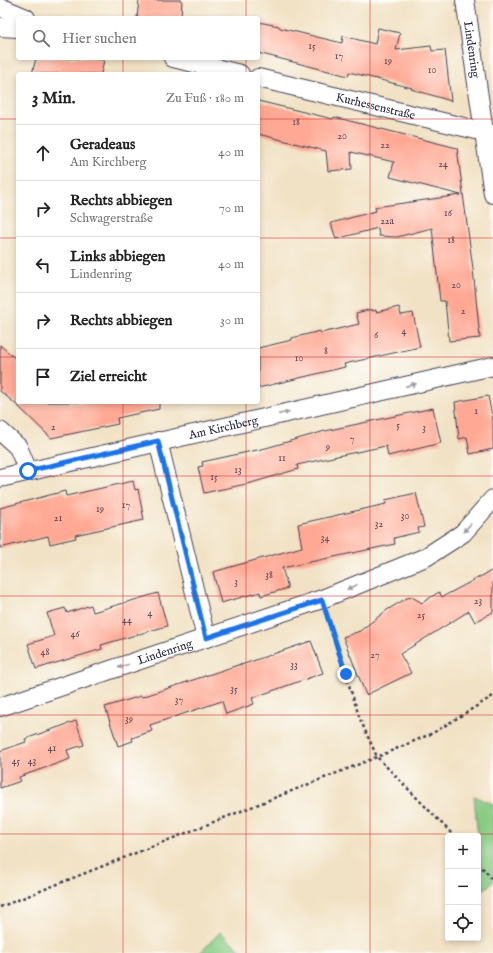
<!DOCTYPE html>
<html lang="de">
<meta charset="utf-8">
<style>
:root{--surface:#fff;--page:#f6f6f6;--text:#222;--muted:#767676;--line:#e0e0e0}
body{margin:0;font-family:"IM FELL English",serif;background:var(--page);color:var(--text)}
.controls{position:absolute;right:12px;bottom:12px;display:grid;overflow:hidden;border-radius:4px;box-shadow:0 2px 6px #0003}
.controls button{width:36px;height:36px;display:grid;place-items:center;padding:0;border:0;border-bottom:1px solid var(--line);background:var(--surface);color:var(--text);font:20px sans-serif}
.stop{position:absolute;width:12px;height:12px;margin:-9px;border:3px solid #1a73e8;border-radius:50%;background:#fff}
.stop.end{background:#1a73e8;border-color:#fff;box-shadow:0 1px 4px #0008}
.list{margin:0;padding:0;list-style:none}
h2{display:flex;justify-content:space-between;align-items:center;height:52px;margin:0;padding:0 16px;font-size:17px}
h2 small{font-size:13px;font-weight:400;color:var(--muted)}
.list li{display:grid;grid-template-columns:26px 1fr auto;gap:12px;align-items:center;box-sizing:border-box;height:56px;padding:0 16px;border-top:1px solid var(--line)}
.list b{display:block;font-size:15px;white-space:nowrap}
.list p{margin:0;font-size:13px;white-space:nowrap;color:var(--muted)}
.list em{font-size:13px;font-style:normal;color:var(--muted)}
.icon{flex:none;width:22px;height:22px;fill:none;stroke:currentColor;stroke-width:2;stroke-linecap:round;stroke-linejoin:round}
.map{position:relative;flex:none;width:493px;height:953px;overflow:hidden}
.search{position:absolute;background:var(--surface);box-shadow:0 2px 6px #0003;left:16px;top:16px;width:244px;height:44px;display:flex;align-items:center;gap:10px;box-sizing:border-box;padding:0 14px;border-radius:4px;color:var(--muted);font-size:15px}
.panel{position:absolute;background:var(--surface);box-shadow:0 2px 6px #0003;left:16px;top:72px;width:244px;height:332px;border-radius:4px}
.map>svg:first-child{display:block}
.green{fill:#89cb84;stroke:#567660}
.building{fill:#ffa994}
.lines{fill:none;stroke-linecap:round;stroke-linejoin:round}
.minor-casing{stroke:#413f50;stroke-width:20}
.path{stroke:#413f50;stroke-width:2.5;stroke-dasharray:3 3;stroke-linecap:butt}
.minor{stroke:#fff;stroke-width:18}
.oneway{fill:#9c9ca7}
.route{stroke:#1a73e8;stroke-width:5}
.grid{fill:none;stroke:#d62828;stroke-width:1;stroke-opacity:0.55}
.labels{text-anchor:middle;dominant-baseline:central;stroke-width:3;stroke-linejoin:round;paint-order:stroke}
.number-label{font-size:10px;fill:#594451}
.street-label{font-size:12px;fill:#22223b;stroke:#fdfcf7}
</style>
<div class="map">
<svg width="493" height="953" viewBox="0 0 493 953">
<rect width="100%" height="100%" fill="#fdfcf7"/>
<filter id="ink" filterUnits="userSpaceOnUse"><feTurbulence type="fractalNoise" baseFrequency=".025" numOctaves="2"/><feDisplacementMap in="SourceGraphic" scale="8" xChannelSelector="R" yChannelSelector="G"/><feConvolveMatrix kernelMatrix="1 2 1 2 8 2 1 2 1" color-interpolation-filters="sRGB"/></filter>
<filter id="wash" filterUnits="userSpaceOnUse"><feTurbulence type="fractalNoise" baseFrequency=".012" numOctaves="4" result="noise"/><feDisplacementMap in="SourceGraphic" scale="16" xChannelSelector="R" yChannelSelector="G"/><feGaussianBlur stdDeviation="0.9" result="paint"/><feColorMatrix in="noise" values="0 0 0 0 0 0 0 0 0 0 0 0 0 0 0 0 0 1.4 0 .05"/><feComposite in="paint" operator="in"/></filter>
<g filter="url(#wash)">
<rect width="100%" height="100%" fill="#f2e2c5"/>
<path class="green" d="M 474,796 L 493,804 L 493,882 L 483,890 Z
M 220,932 L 244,953 L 200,953 Z"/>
<g id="blocks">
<path class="building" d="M 139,0 L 182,0 L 181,18 L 137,18 Z
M 258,22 L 279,26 L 280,28 L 342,43 L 343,36 L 375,44 L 378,28 L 400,33 L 396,50 L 431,46 L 432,51 L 445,50 L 451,101 L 411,89 L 412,88 L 349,72 L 348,76 L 258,53 Z
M 36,58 L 91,58 L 104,60 L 101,74 L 32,74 Z
M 258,101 L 333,119 L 334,117 L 457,148 L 473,269 L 480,338 L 449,341 L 445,301 L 440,301 L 432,228 L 397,237 L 379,236 L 378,228 L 336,239 L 331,223 L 376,211 L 375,207 L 461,195 L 390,177 L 394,162 L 351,152 L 352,169 L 328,171 L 326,151 L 258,134 Z
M 399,307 L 401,315 L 413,313 L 420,347 L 344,364 L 345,367 L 258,388 L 258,348 L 292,340 L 292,338 L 320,331 L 321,333 L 359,324 L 356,313 L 372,309 L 372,311 L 376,310 L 376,312 Z
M 0,345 L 18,361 L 18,402 L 159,402 L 159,409 L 117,418 L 118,424 L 51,438 L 18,406 L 0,391 Z
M 488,396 L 493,421 L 493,449 L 470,454 L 467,437 L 459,439 L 455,402 Z
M 433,408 L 441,443 L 388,456 L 386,446 L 342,455 L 297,465 L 298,469 L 251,483 L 204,493 L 198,467 L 203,466 L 202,462 L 266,448 L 325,431 Z
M 133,481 L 135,490 L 138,489 L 144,520 L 75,535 L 76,538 L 50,544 L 48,536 L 0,548 L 0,508 L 65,491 L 66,496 Z
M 416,493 L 424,527 L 418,528 L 419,532 L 394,538 L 395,544 L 282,568 L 288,588 L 261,596 L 260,592 L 221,603 L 213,572 L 302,547 L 298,524 L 386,504 L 385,500 Z
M 493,570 L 493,612 L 475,622 L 469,611 L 400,654 L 411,673 L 366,695 L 343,637 L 360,631 L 387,610 L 407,598 L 412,597 L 422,603 L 439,592 L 442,597 Z
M 158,593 L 167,626 L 101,645 L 102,649 L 36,669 L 28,644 L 54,636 L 47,613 L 65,608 L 67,613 L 91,605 L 93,612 Z
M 311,641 L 323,673 L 252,698 L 254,704 L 226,714 L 222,701 L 150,725 L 152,731 L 132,738 L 133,741 L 118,746 L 105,707 L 141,696 L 142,697 L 241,664 L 241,665 Z
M 76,721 L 84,745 L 67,750 L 70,759 L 19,777 L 21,781 L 0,788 L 0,751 L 26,742 L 25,739 Z"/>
</g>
</g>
<g filter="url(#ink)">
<use href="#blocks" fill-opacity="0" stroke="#413f50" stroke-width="1"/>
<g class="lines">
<g class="minor-casing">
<g id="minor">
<path id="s1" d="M 465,0 L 493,194"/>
<path d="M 0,7 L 26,18"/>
<path d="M 0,27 L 18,28"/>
<path d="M 173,58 L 240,74"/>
<path id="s2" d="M 258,78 L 493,134"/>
<path d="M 0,431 L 18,447 L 28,471"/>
<path d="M 158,441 L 206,638"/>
<path id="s3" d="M 0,478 L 493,366"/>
<path id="s4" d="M 0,707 L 322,599 L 426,557 L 463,533 L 493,499"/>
</g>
</g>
<path class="path" d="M 327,617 L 360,719 L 377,757 L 454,836
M 478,863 L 493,880
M 0,907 L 377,757 L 433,733 L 493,696"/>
<use href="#minor" class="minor"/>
</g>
<defs><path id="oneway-solid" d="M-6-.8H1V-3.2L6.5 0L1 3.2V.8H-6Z"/></defs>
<g class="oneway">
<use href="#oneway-solid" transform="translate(411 385) rotate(-13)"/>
<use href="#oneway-solid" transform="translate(284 413) rotate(-13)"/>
<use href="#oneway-solid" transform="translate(467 528) rotate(133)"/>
<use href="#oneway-solid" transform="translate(352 587) rotate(158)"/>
<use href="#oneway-solid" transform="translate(123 666) rotate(162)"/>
</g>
</g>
<g class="lines" filter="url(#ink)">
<path class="route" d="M 28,471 L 158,441 L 206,638 L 322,600 L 346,674"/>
</g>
<path class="grid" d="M 123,0 L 123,18M 246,0 L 246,18M 370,0 L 370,953M 123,58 L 123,74M 246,58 L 246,74M 0,119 L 18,119M 258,119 L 493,119M 0,238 L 18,238M 258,238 L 493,238M 0,357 L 18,357M 258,357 L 493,357M 123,402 L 123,953M 246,402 L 246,953M 0,476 L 493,476M 0,596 L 493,596M 0,715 L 493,715M 0,834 L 493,834"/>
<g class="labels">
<g class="number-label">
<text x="312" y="46">15</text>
<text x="339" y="56">17</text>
<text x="388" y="61">19</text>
<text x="432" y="70">10</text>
<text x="296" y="122">18</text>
<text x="342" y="136">20</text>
<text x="385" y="145">22</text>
<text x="443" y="164">24</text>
<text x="448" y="213">16</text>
<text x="387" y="221">22a</text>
<text x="451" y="240">18</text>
<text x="456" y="285">20</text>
<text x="463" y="311">2</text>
<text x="404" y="331">4</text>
<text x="376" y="335">6</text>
<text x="326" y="351">8</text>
<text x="299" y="358">10</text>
<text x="476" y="411">1</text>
<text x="398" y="425">5</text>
<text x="53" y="427">2</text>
<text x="424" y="428">3</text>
<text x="352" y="439">7</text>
<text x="328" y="447">9</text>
<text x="282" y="458">11</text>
<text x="238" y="470">13</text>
<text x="214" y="477">15</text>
<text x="126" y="505">17</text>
<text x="100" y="509">19</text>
<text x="405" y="516">30</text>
<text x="58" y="518">21</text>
<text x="379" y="524">32</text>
<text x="325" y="538">34</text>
<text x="269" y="575">38</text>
<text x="236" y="582">3</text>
<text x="478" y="601">23</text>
<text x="150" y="613">4</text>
<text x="421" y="615">25</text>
<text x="127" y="620">44</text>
<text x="75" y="634">46</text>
<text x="45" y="652">48</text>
<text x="375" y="655">27</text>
<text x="294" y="665">33</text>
<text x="234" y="689">35</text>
<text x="179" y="700">37</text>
<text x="129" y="719">39</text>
<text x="52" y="748">41</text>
<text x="16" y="761">45</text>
<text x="32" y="761">43</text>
</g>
<g class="street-label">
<text stroke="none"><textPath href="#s1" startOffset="50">Lindenring</textPath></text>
<text stroke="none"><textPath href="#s2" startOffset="121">Kurhessenstraße</textPath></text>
<text stroke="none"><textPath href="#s3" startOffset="229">Am Kirchberg</textPath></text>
<text stroke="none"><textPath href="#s4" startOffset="174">Lindenring</textPath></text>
</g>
</g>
</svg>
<div class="controls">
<button>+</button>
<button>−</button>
<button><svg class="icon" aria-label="locate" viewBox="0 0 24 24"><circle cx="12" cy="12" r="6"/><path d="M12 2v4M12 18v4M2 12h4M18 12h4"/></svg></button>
</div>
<div class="stop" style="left:28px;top:471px"></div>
<div class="stop end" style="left:346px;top:674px"></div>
<div class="search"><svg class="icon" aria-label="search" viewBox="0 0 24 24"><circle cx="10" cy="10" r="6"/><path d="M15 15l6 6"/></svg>Hier suchen</div>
<section class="panel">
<h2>3 Min.<small>Zu Fuß · 180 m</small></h2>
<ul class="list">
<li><svg class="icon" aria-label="ahead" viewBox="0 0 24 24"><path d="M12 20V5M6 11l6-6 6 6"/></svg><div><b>Geradeaus</b><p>Am Kirchberg</p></div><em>40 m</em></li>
<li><svg class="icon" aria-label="right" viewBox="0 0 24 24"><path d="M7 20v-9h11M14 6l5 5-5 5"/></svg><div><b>Rechts abbiegen</b><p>Schwagerstraße</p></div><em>70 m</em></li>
<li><svg class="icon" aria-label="left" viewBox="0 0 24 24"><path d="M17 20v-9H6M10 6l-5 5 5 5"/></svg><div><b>Links abbiegen</b><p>Lindenring</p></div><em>40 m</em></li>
<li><svg class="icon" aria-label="right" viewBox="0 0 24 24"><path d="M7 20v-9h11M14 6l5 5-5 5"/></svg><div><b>Rechts abbiegen</b></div><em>30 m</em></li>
<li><svg class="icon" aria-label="arrive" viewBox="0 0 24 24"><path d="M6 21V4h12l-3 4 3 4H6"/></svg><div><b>Ziel erreicht</b></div></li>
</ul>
</section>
</div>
